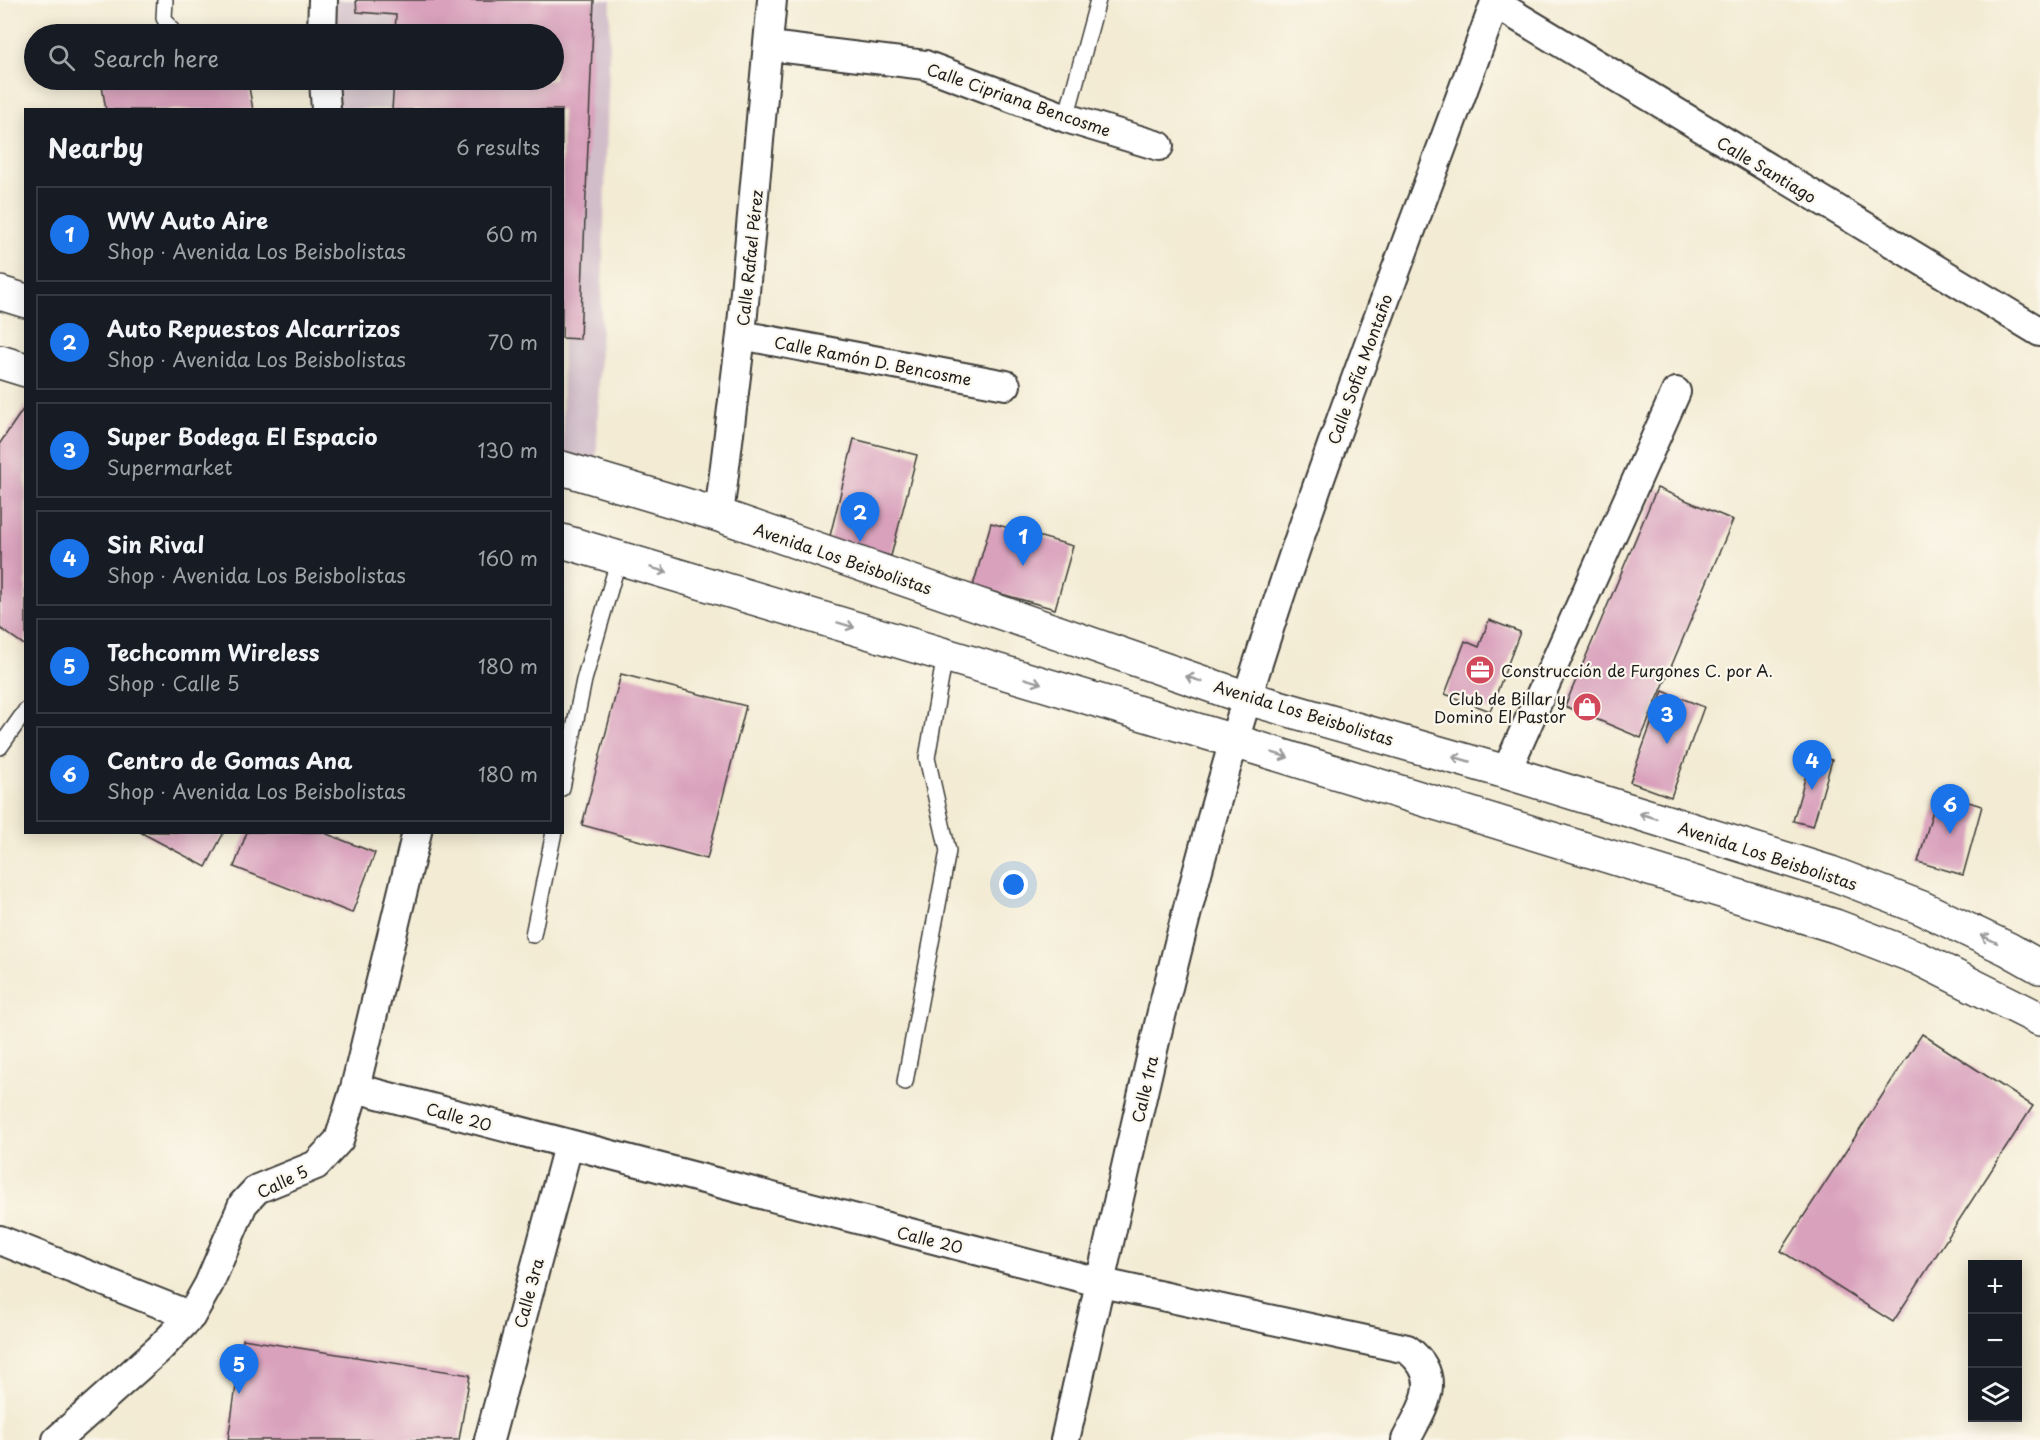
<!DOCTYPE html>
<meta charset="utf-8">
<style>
:root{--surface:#171b24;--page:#242831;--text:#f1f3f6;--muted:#9ea1a6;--line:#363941;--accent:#1a73e8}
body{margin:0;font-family:"Playpen Sans",sans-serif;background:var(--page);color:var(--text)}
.controls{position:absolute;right:18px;bottom:18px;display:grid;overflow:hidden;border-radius:0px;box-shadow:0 3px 15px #0003}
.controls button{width:54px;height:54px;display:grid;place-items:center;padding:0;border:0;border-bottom:2px solid var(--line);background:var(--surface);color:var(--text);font:30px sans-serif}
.you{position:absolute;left:1014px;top:885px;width:21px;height:21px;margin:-15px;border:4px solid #fff;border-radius:50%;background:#1a73e8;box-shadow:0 0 0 9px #1a73e833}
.badge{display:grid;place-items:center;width:39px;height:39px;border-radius:50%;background:var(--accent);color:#fff;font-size:20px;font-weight:700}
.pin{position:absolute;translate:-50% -50px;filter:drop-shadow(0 2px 3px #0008)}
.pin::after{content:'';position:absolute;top:32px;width:21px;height:18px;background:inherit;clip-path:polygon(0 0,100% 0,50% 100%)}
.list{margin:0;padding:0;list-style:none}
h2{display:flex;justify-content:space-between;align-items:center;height:78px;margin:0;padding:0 24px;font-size:26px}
h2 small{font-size:20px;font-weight:400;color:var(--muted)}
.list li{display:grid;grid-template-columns:39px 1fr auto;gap:18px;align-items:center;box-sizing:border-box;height:96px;margin:0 12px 12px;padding:0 12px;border:2px solid var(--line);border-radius:0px}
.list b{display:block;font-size:22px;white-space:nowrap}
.list p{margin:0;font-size:20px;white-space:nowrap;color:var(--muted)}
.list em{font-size:20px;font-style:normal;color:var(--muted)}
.icon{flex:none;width:33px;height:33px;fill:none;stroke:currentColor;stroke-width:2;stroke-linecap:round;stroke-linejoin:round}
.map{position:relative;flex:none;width:2040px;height:1440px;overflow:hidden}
.search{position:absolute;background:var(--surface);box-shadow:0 3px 15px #0003;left:24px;top:24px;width:540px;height:66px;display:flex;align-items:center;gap:15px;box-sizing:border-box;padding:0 21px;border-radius:33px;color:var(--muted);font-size:22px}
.panel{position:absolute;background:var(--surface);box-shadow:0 3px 15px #0003;left:24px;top:108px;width:540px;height:726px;border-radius:0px}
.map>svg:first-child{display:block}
.industrial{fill:#d1bdc9}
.building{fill:#d9a1bc}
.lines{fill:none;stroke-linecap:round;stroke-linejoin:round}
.service-casing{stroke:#3c3b37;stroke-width:18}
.minor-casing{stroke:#3c3b37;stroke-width:32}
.secondary-casing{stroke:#3c3b37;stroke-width:36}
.service{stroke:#fff;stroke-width:15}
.minor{stroke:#fff;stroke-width:28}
.secondary{stroke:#fff;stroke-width:33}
.oneway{stroke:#999}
.labels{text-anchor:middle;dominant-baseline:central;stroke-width:4.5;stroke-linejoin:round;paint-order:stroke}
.street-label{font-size:16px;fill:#1c1c1c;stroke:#fbf7ec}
.poi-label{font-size:16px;fill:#1c1c1c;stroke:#fbf7ec;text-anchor:start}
</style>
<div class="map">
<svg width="2040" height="1440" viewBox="0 0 2040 1440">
<rect width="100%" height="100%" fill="#fbf7ec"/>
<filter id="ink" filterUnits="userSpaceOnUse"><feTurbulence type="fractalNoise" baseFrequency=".0167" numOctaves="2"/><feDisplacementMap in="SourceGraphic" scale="12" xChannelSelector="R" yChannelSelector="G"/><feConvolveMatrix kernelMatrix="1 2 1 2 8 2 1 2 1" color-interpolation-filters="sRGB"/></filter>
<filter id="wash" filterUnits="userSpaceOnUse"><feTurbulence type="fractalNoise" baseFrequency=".008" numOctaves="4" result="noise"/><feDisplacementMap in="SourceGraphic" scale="24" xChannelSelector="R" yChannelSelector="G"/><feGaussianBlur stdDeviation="1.35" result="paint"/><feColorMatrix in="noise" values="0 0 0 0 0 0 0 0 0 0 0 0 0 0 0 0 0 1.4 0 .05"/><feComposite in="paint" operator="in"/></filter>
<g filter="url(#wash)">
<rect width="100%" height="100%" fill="#f3ebd3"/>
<path class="industrial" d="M 323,0 L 611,0 L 596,478 L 563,468 L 562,110 L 326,109 L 324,80 L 554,80 L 554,34 L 322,34 Z"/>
<g id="blocks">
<path class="building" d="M 356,0 L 594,0 L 580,339 L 562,338 L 562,110 L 392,110 L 394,80 L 554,80 L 554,34 L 395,34 L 396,15 L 357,12 Z
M 101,80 L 223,80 L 249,87 L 253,110 L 106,110 Z
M 26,405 L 26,646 L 0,628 L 0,443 Z
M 854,439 L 917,455 L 891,556 L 829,540 Z
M 1657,488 L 1733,520 L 1641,738 L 1565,706 Z
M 991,523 L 1073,546 L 1055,609 L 973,586 Z
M 1489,620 L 1520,632 L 1490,711 L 1445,694 L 1465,641 L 1479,647 Z
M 621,674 L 746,706 L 707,859 L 582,825 Z
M 1663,691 L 1704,707 L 1671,797 L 1630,782 Z
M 1812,754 L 1832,760 L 1813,826 L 1793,821 Z
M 1938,793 L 1982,806 L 1963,875 L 1918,862 Z
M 140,832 L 224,832 L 206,867 Z
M 247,832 L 322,832 L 375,853 L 352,913 L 234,867 Z
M 1922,1034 L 2033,1106 L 1893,1322 L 1781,1251 Z
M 243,1339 L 470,1375 L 459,1440 L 228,1440 Z"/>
</g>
</g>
<g filter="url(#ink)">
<use href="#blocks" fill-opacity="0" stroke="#3c3b37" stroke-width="1.5"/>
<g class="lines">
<g class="service-casing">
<path id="service" d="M 165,0 L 164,18 L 174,34
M 1066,118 L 1098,0
M 0,747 L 26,710
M 562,788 L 584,680 L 619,558
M 533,935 L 554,832
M 905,1082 L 948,851 L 927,758 L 945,655"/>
</g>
<g class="minor-casing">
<path id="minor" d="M 1495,3 L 2040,332
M 322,34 L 323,0
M 769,46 L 925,65 L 1066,118 L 1159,146
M 324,80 L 326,110
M 741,335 L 1006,385
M 719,515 L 741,335 L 772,0
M 1506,772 L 1676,392
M 355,1088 L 1102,1283 L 1407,1349 C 1445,1378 1423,1406 1406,1440
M 0,1240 L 191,1316
M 57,1440 L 159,1349 L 191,1316 L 209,1284 L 243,1204 L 257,1189 L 316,1165 L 339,1140 L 355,1088 L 417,832
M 489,1440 L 568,1146
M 1065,1440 C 1121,1192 1172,941 1247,698 C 1320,462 1412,232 1496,0"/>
</g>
<g class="secondary-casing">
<path id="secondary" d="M 0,293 L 26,301
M 0,362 L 26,370
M 562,468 L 719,515 L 1247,698 L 1506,772 L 1831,873 L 1922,908 L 2008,949 L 2040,967
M 562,541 L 1234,741 L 1835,926 L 1916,957 L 2040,1019"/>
</g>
<use href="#service" class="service"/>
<use href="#minor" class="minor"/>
<use href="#secondary" class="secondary"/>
</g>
<defs><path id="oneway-shaft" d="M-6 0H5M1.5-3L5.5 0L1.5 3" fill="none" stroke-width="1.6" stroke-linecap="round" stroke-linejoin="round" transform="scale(1.5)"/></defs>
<g class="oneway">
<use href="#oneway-shaft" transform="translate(659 570) rotate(17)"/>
<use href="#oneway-shaft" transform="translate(846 625) rotate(17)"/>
<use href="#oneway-shaft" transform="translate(1194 679) rotate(-161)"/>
<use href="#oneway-shaft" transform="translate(1033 681) rotate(17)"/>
<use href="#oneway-shaft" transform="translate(1280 755) rotate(17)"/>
<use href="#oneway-shaft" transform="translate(1461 759) rotate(-164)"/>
<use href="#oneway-shaft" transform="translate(1648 816) rotate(-163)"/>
<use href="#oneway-shaft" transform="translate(1989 939) rotate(-154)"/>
</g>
</g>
<defs>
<g id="office-disc" transform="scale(1.5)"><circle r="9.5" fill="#d1495b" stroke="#fbf7ec"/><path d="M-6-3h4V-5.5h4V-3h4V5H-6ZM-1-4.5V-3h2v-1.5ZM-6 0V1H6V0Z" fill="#fff"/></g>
<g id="shop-disc" transform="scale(1.5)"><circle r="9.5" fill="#d1495b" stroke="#fbf7ec"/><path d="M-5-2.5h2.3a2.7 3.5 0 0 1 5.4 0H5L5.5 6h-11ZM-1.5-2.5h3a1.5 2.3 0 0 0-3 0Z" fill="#fff"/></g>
</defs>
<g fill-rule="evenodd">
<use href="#office-disc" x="1480" y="670"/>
<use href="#shop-disc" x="1587" y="707"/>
</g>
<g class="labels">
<g class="street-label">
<text transform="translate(1019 99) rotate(19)">Calle Cipriana Bencosme</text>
<text transform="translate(1767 169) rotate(31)">Calle Santiago</text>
<text transform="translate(749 258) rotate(-84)">Calle Rafael Pérez</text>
<text transform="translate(873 360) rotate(11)">Calle Ramón D. Bencosme</text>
<text transform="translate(1359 369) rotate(-70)">Calle Sofía Montaño</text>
<text transform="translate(843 558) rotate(19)">Avenida Los Beisbolistas</text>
<text transform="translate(1304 712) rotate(17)">Avenida Los Beisbolistas</text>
<text transform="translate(1768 855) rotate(18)">Avenida Los Beisbolistas</text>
<text transform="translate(1144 1089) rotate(-77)">Calle 1ra</text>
<text transform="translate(459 1116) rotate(15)">Calle 20</text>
<text transform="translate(282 1181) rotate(-26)">Calle 5</text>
<text transform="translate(930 1239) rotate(14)">Calle 20</text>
<text transform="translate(528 1293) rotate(-75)">Calle 3ra</text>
</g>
<g class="poi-label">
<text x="1501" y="670">Construcción de Furgones C. por A.</text>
<text x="1566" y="698" text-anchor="end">Club de Billar y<tspan x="1566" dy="18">Domino El Pastor</tspan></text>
</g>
</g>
</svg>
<div class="controls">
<button>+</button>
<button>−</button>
<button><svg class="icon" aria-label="layers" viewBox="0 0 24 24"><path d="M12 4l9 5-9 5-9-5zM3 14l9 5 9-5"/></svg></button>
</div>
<div class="you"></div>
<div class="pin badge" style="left:1023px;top:566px">1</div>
<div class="pin badge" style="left:860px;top:542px">2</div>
<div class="pin badge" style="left:1667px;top:744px">3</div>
<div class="pin badge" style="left:1812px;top:790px">4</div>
<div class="pin badge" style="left:239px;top:1394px">5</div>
<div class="pin badge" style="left:1950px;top:834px">6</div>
<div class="search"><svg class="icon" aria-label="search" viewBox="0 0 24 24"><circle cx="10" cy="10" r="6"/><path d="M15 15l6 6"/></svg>Search here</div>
<section class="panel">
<h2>Nearby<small>6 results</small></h2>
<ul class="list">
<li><span class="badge">1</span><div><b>WW Auto Aire</b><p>Shop · Avenida Los Beisbolistas</p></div><em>60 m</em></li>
<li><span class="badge">2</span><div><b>Auto Repuestos Alcarrizos</b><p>Shop · Avenida Los Beisbolistas</p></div><em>70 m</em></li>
<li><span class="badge">3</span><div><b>Super Bodega El Espacio</b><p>Supermarket</p></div><em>130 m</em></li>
<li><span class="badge">4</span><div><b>Sin Rival</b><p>Shop · Avenida Los Beisbolistas</p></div><em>160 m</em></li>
<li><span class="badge">5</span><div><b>Techcomm Wireless</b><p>Shop · Calle 5</p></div><em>180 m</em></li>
<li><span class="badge">6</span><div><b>Centro de Gomas Ana</b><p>Shop · Avenida Los Beisbolistas</p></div><em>180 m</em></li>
</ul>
</section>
</div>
